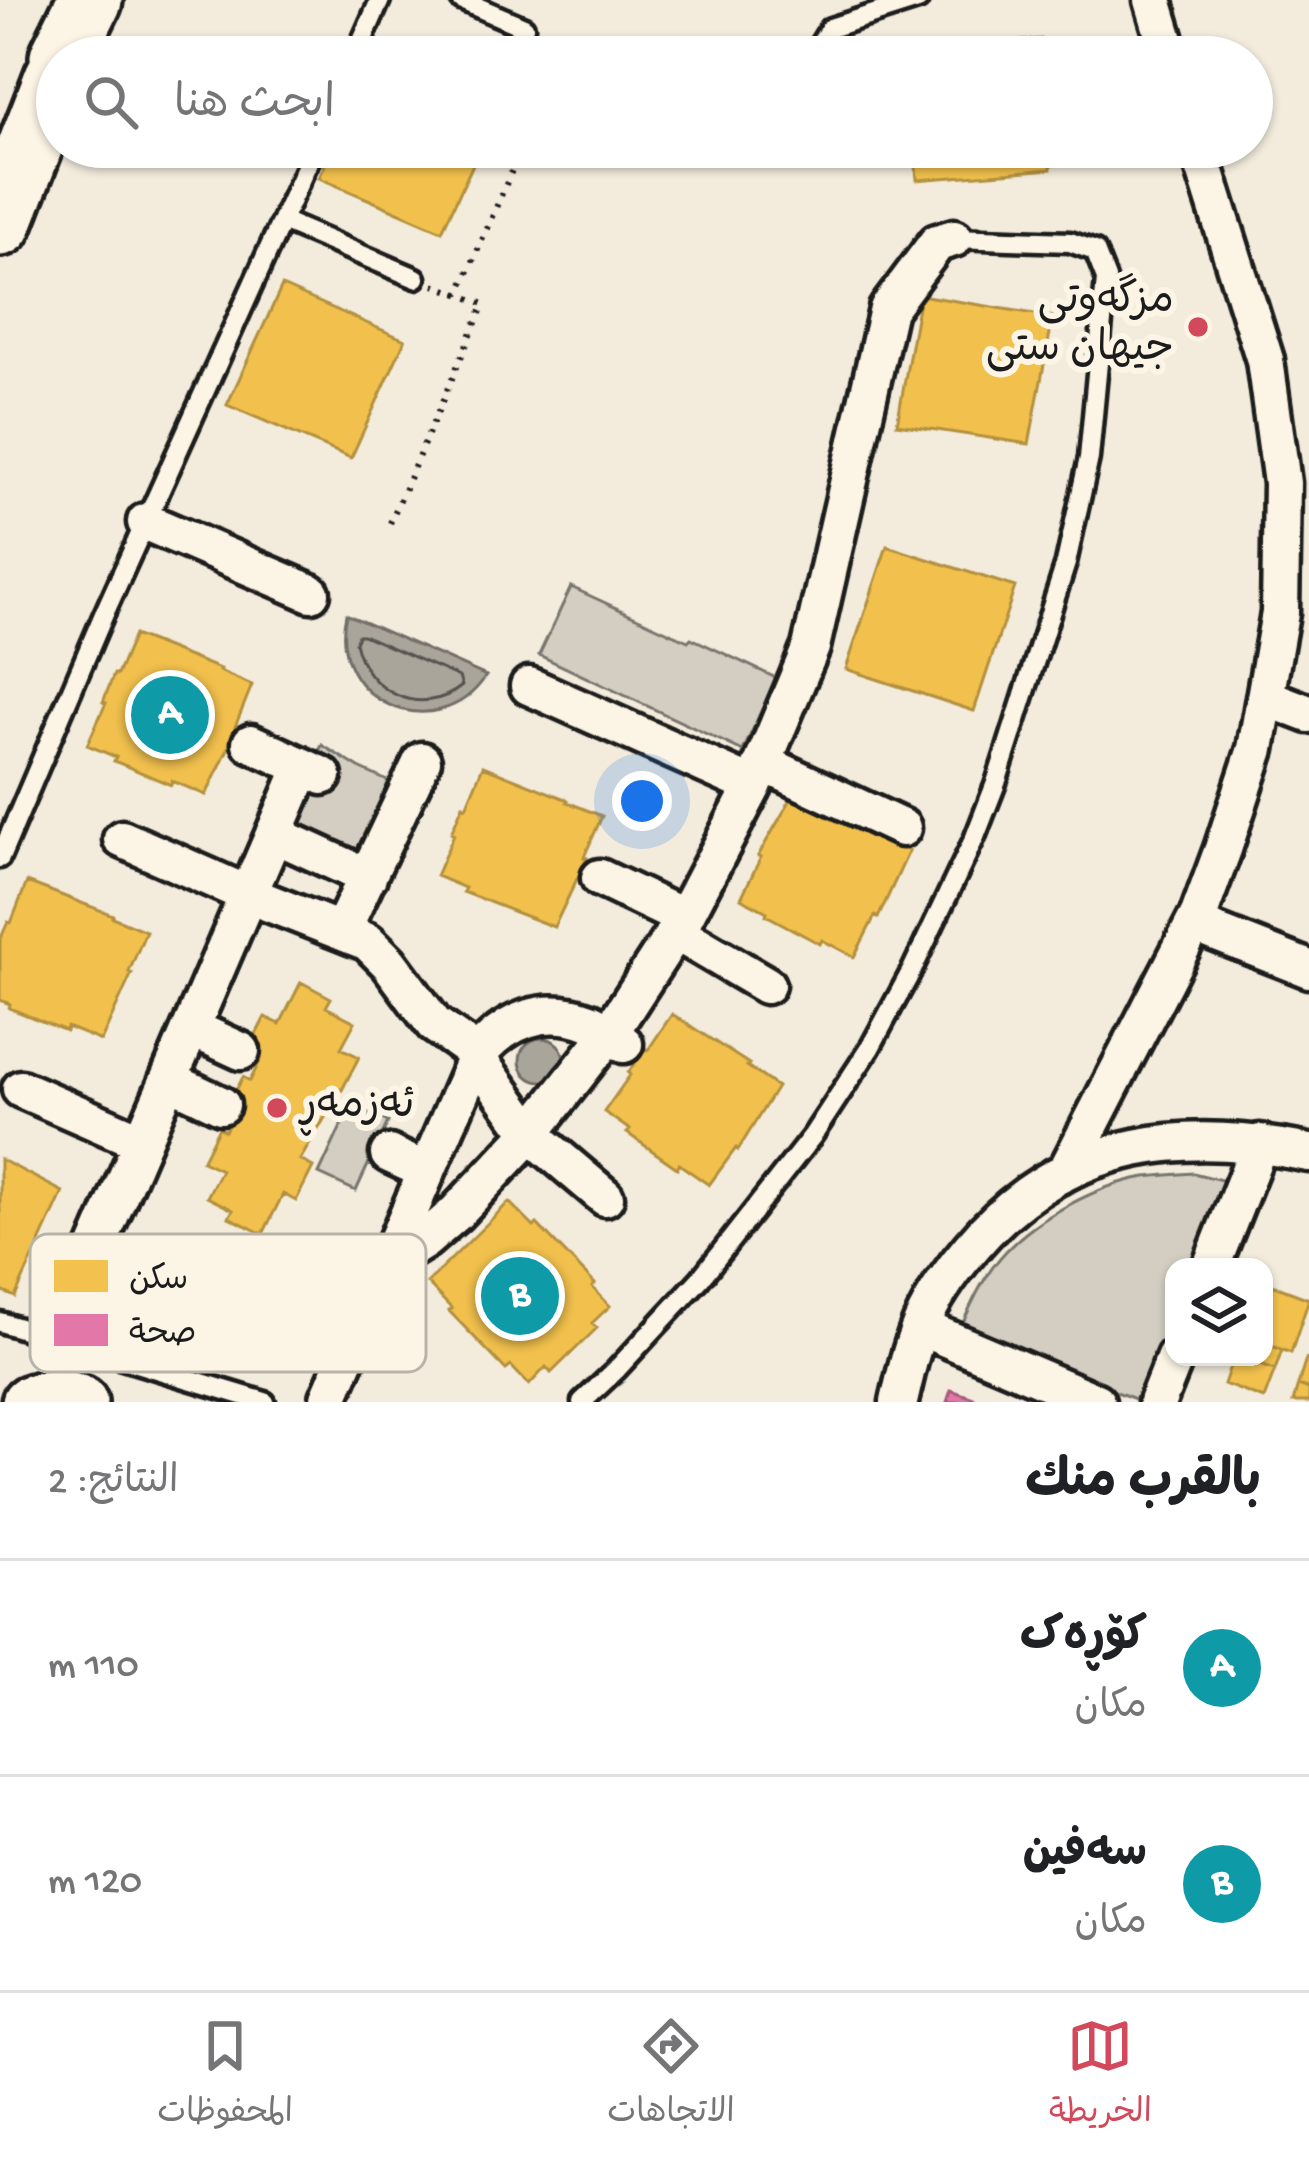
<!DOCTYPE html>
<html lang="ar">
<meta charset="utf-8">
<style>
:root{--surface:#fff;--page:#f2f2f2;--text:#202124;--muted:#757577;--line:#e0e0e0;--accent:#d1495b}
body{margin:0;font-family:"Gochi Hand","Playpen Sans Arabic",sans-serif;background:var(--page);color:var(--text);direction:rtl}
.controls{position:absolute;right:36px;bottom:36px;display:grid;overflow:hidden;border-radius:24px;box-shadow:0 3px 9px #0004}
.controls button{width:108px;height:108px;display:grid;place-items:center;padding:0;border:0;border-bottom:3px solid var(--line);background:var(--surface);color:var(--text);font:60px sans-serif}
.you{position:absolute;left:642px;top:801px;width:42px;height:42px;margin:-30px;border:9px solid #fff;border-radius:50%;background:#1a73e8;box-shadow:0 0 0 18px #1a73e833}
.badge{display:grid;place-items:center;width:78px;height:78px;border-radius:50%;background:var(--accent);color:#fff;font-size:39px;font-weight:700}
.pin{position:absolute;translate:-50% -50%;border:6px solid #fff;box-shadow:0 3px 12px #0006}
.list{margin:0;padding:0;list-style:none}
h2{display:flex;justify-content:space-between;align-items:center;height:156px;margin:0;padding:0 48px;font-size:51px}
h2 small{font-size:39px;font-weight:400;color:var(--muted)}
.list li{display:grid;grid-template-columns:78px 1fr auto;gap:36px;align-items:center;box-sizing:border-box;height:216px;padding:0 48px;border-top:3px solid var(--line)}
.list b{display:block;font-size:45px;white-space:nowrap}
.list p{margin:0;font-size:39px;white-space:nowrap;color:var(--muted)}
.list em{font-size:39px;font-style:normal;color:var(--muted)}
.icon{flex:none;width:66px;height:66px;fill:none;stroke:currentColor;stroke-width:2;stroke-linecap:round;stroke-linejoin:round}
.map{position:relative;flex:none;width:1309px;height:1402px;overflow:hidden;direction:ltr}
.search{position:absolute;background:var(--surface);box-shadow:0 3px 9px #0004;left:36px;right:36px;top:36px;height:132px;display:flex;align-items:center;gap:30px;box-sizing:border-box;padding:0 42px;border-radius:66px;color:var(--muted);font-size:45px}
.sheet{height:588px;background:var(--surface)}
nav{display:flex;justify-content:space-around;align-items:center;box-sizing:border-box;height:168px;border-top:3px solid var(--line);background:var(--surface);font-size:33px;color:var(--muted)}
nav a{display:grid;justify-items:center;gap:6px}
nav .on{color:var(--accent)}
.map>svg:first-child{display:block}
.green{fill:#d3cec1;stroke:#78756e;stroke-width:3}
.water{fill:#aaa59b;stroke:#716e68;stroke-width:3}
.homes{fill:#f2c14e;stroke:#b2903f;stroke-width:3}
.health{fill:#e377a8;stroke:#a75c7e;stroke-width:3}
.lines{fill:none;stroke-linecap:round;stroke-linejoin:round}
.shore{stroke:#55534f;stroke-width:3}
.lane-casing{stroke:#1c1c1c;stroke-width:27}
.street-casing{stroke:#1c1c1c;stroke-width:45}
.secondary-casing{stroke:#1c1c1c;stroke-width:60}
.highway-casing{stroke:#1c1c1c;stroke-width:72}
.path{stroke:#1c1c1c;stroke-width:6;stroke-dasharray:3 9;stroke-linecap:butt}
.lane{stroke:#fcf5e5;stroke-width:18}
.street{stroke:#fcf5e5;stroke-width:36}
.secondary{stroke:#fcf5e5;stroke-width:51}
.highway{stroke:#fcf5e5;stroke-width:63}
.poi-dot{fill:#d1495b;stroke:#fcf5e5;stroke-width:4.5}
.labels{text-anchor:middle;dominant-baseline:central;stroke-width:12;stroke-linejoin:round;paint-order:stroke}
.poi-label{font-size:42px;fill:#1c1c1c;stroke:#fcf5e5;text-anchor:end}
.key{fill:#fcf5e5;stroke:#b9b4a9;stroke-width:3}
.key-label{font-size:33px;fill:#1c1c1c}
</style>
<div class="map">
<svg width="1309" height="1402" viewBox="0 0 1309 1402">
<rect width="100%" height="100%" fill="#f3ecdd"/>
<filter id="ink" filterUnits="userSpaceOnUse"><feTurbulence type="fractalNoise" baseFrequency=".00833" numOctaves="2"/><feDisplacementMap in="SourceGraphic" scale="24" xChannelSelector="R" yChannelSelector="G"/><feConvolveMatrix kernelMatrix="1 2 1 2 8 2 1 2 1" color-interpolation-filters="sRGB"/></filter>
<g filter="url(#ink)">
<path class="green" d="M 571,587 L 688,641 L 691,638 L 776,678 L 743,751 L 539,655 Z
M 322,745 L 359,768 L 394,784 L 364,870 L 280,834 Z
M 351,1105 L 388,1122 L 356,1191 L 319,1174 Z
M 1193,1173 L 1230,1182 L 1197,1267 L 1174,1267 L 1174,1324 L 1143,1402 L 959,1332 C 971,1304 985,1273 1006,1251 C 1038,1217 1100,1184 1146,1177 C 1162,1175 1178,1174 1193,1173 Z"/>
<path class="water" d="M 346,614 L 486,676 C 437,750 326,701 346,614 Z
M520 1060a22 22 0 1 1 44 0a22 22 0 1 1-44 0Z"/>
<path class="homes" d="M 1041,39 L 1043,57 L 908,57 L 907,50 Z
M 333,147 L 481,147 L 442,231 L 319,178 Z
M 914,147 L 1050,147 L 1051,169 L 917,180 Z
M 282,286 L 405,340 L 351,458 L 227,405 Z
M 920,295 L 1053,317 L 1029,444 L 897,424 Z
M 887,546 L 1015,587 L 974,711 L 846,669 Z
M 134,635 L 220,669 L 219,671 L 252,685 L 235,727 L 238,728 L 206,795 L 172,781 L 171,785 L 114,761 L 116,757 L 87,745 L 106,703 L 103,702 L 114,674 L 117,675 Z
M 483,766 L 568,800 L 567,802 L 602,816 L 584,857 L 587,858 L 554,927 L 463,892 L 465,888 L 436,876 L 454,834 L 451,833 L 463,805 L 466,807 Z
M 795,792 L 909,851 L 878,918 L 875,916 L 854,957 L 822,940 L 820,944 L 766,915 L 767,912 L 741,898 L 761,857 L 758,856 Z
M 27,882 L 113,915 L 112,917 L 146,931 L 129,972 L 132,973 L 101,1041 L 67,1027 L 66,1031 L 9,1008 L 10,1004 L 0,1000 L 0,940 L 8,922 L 11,923 Z
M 301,982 L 331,998 L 326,1007 L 355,1022 L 341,1048 L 359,1057 L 342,1090 L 334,1086 L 321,1111 L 327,1114 L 300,1160 L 313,1167 L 296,1201 L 283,1194 L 263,1234 L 229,1217 L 233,1210 L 207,1197 L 221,1170 L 202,1161 L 219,1127 L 225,1131 L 236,1110 L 228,1106 L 243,1077 L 250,1081 L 261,1059 L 247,1052 L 265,1017 L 280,1024 Z
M 672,1014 L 749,1064 L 747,1066 L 777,1087 L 738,1150 L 736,1148 L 709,1185 L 679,1164 L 677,1168 L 627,1133 L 630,1130 L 604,1112 L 630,1075 L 628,1073 L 645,1048 L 648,1050 Z
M 0,1159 L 63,1192 L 15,1297 L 0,1290 Z
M 509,1202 L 534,1227 L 537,1224 L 595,1284 L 592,1287 L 610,1306 L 592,1323 L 597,1328 L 551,1373 L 546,1367 L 529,1385 L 511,1366 L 506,1370 L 449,1311 L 452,1309 L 427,1283 Z
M 1264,1282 L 1309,1299 L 1291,1353 L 1264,1343 Z
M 1264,1343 L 1282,1350 L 1275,1370 L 1236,1357 L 1264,1357 Z
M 1233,1357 L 1275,1370 L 1264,1399 L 1224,1384 Z
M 1306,1359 L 1309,1360 L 1309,1389 L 1298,1385 Z
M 1298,1385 L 1309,1389 L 1309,1402 L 1293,1402 Z"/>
<path class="health" d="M 951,1390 L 985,1402 L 947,1402 Z"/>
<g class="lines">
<path class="shore" d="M 358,635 L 363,635 L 459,677 L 462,686 C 420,720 365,691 355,642 Z"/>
<g class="lane-casing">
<path id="lane" d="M 461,0 L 524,27
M 355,57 L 380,0
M 812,57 L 830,28 L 918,0
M 282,221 L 416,278
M 0,858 L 104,614 L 315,147
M 0,1322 L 265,1402
M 582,1402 L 616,1370 L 700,1279 L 813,1135 L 870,1048 L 912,970 L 975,837 L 996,783 L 1066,563 L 1089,458 L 1106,279 L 1095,251 L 1070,242 L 954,238"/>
</g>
<g class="street-casing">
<path id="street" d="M 1153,0 L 1170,57
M 146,522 L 311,593
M 529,686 L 753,786
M 1265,697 L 1309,714
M 251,743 L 323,776
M 763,763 L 902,828
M 274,834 L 368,877
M 122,839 L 249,895 L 368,942 L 389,963 L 434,1024 L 471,1050 L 533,1136 L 605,1197
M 600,878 L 684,918
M 1194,924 L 1309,969
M 342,930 L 422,761
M 676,932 L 766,985
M 191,1028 L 241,1051
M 169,1080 L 221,1105
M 21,1089 L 142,1142
M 389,1154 L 426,1171
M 1067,1170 L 1199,914 L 1223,849 L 1256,749 L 1280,613 L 1282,483 L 1265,360 L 1198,147
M 384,1266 L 425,1240 L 455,1214 L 531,1133 L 609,1034 L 684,918 L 753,786 L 811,647 L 888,309 L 937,243 L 954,238
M 1211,1267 L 1260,1143
M 68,1314 L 303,767
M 920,1327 L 1096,1402
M 329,1398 L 476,1057 C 505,1020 545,1004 590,1022 C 602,1027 613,1036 624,1044
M 899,1402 C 906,1372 912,1342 926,1314 C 941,1284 962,1257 985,1232 C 1074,1138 1188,1128 1309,1153
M 1157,1402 L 1175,1357"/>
</g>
<g class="secondary-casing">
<path id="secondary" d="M 28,1402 C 47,1395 62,1393 81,1402"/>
</g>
<g class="highway-casing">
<path id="highway" d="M 62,57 L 90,0
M 0,224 L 57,77"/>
</g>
<path class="path" d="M 541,35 L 565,46 L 560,57
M 434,285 L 459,294
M 390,523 L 484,304 L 459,294 L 522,147"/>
<use href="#lane" class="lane"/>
<use href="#street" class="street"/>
<use href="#secondary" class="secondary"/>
<use href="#highway" class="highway"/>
</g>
</g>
<g class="poi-dot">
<circle cx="1198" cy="327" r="12"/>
<circle cx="277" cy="1108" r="12"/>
</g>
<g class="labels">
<g class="poi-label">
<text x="1174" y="303">مزگەوتی<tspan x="1174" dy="48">جیهان ستی</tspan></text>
<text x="301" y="1108" text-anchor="start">ئەزمەڕ</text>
</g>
</g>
<rect x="30" y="1234" width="396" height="138" rx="18" class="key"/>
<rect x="54" y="1260" width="54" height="32" fill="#f2c14e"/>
<rect x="54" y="1314" width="54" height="32" fill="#e377a8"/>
<g class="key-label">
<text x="129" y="1288">سكن</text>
<text x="129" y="1342">صحة</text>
</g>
</svg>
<div class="controls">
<button><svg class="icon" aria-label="layers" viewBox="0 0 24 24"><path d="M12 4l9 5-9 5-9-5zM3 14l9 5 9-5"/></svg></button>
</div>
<div class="you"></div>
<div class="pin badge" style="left:170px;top:715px;background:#0f9aa8">A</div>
<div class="pin badge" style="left:520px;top:1296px;background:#0f9aa8">B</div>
<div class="search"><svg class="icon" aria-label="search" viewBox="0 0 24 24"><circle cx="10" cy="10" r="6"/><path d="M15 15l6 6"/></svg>ابحث هنا</div>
</div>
<section class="sheet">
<h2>بالقرب منك<small>النتائج: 2</small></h2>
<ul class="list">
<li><span class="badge" style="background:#0f9aa8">A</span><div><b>کۆڕەک</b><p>مكان</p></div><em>110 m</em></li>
<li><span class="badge" style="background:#0f9aa8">B</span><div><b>سەفین</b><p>مكان</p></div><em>120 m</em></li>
</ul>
</section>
<nav>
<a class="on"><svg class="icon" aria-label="map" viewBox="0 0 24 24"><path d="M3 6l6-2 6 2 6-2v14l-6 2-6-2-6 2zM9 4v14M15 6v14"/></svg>الخريطة</a>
<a><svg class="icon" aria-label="directions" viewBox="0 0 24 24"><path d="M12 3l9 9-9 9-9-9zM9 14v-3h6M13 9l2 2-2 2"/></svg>الاتجاهات</a>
<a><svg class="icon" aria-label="saved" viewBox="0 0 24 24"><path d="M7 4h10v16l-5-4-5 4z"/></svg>المحفوظات</a>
</nav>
